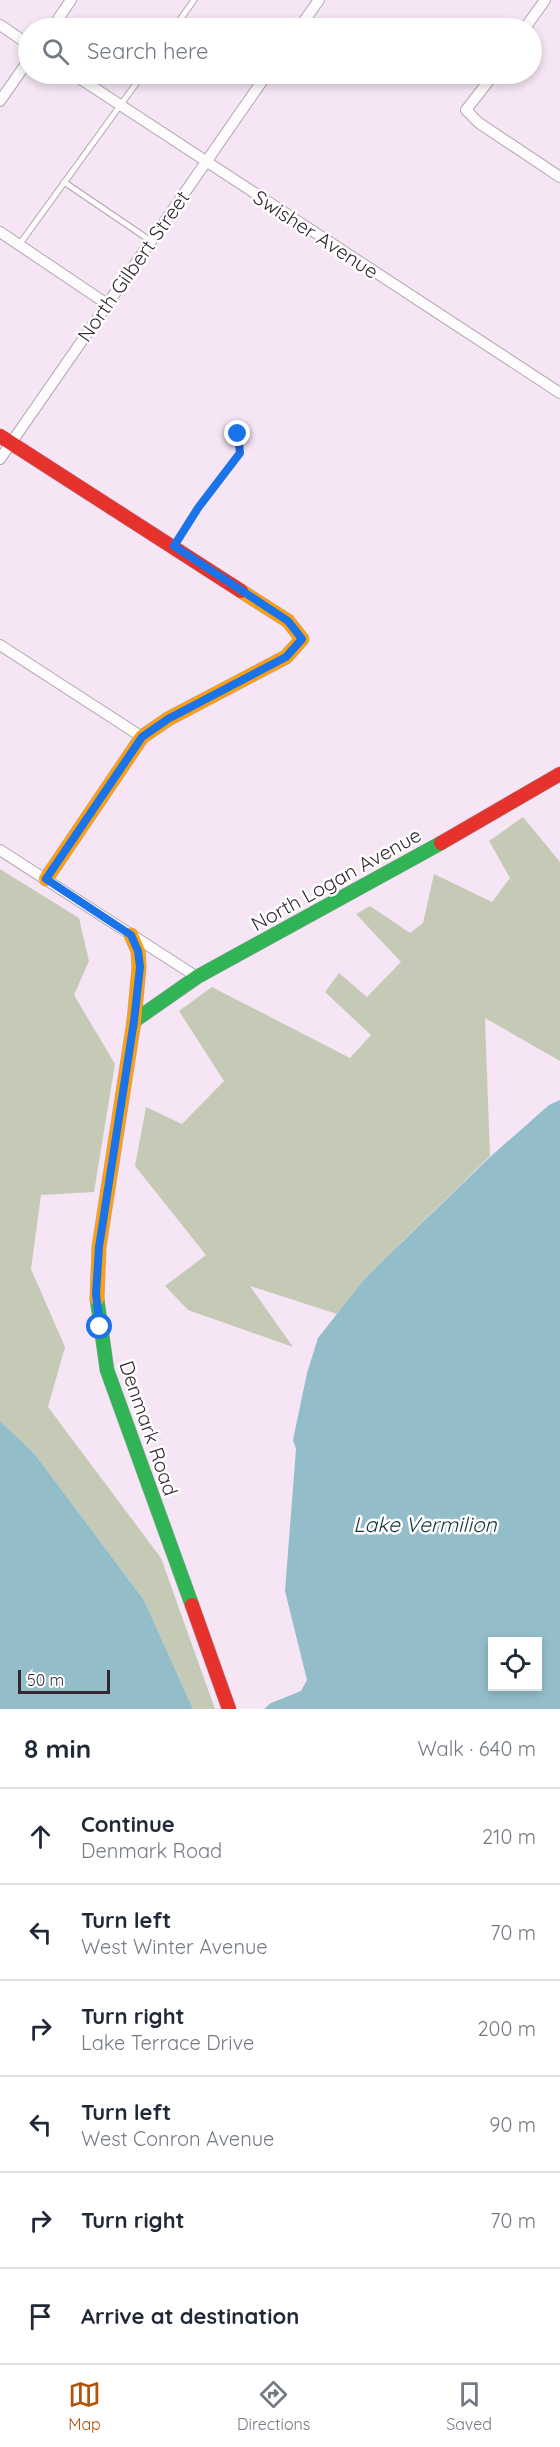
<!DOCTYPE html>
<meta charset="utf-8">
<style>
:root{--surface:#fff;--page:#f6f6f7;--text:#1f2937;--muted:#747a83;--line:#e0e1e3;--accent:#b45309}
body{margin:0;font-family:Quicksand,sans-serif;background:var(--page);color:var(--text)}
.controls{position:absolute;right:18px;bottom:18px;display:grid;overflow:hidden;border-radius:0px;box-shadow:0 3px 9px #0003}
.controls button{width:54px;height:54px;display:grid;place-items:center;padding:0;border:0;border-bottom:2px solid var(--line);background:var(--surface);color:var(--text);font:30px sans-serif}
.scale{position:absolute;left:18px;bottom:15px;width:92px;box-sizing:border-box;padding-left:6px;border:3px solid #342933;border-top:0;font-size:16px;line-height:21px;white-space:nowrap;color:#342933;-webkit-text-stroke:4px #fff;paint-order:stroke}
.stop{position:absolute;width:18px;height:18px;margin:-14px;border:4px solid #1a73e8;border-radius:50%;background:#fff}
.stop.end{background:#1a73e8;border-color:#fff;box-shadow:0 2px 6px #0008}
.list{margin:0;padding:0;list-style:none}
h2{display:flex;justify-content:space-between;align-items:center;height:78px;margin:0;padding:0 24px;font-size:26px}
h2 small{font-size:20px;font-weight:400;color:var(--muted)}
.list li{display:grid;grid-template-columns:39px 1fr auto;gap:18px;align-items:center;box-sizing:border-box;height:96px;padding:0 24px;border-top:2px solid var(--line)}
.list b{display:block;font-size:22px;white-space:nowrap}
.list p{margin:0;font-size:20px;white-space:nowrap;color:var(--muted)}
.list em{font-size:20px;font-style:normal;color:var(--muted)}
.icon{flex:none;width:33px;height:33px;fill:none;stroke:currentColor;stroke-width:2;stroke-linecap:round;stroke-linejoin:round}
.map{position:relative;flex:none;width:560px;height:1709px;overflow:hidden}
.search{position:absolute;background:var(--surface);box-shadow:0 3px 9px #0003;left:18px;right:18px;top:18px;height:66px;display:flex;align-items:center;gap:15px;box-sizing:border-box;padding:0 21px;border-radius:33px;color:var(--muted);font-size:22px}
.sheet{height:654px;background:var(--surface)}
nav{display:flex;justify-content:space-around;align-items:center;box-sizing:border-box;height:84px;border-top:2px solid var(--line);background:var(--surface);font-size:16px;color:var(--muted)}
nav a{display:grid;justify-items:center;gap:3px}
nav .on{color:var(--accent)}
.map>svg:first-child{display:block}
.forest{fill:#c5cab6}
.water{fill:#93bec9;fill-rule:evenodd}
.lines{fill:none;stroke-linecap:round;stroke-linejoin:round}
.lane-casing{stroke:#b2a6b1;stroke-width:7}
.street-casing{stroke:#b2a6b1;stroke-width:12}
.fast-casing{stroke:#b2a6b1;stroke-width:15}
.slow-casing{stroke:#b2a6b1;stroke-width:15}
.jam-casing{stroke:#b2a6b1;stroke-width:15}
.lane{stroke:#fefbfd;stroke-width:5}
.street{stroke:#fefbfd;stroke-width:10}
.fast{stroke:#30b455;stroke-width:14}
.slow{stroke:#ff9f0a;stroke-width:14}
.jam{stroke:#e5322d;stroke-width:14}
.route{stroke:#1a73e8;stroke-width:8}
.labels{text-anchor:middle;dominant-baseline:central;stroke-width:5;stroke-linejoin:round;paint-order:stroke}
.street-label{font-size:20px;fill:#342933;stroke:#fff}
.water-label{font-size:21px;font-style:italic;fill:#14373b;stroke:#fff}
</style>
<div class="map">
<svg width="560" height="1709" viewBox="0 0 560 1709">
<rect width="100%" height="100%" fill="#f6e5f4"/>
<path class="forest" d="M 523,817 L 560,862 L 560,1061 L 485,1018 L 490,1156 L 366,1277 L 337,1314 L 250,1286 L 293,1347 L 188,1310 L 165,1286 L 206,1255 L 135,1166 L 146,1107 L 182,1124 L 224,1081 L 179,1011 L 212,987 L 350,1058 L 371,1035 L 325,992 L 339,973 L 367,997 L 401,962 L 356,914 L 370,906 L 410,933 L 423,923 L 434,874 L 492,902 L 510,878 L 489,841 Z
M 0,869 L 79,918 L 89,961 L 74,995 L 115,1064 L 94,1192 L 41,1195 L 31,1269 L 65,1347 L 48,1407 L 161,1558 L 215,1709 L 193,1709 L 144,1600 L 34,1453 L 0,1421 Z"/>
<path class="water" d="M 560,1100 L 560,1709 L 264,1709 L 271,1703 L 301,1691 L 307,1680 L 285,1591 L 296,1449 L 293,1440 L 307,1373 L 318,1338 L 366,1277 L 490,1157 L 549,1105 ZM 492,1642 L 538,1642 L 538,1686 L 492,1686 Z
M 0,1421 L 34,1453 L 144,1600 L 193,1709 L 0,1709 Z"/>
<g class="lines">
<g class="lane-casing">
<path id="lane" d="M 174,28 L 194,0
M 64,182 L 151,241
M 19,245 L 143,74
M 174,546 L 198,508 L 240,453 L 238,433"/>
</g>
<g class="street-casing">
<path id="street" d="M 0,25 L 28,44
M 52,28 L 71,0
M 299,28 L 319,0
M 525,28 L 545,0
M 73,74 L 560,393
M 494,74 L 466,110 L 479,123 L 560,177
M 0,101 L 28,61
M 0,232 L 107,304
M 0,459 L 267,74
M 0,645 L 142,737
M 0,850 L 197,977"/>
</g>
<g class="fast-casing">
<path id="fast" d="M 134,1021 L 197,977 L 441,843
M 97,1299 L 107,1370 L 192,1605"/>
</g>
<g class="slow-casing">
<path id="slow" d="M 46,879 L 142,737 L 168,719 L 286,657 L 302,639 L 288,621 L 241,591
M 97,1299 L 99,1247 L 134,1021 L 139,967 L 138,951 L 131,935"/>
</g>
<g class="jam-casing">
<path id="jam" d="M 0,436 L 241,591
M 441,843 L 560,774
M 192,1605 L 229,1709"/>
</g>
<use href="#lane" class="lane"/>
<use href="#street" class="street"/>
<use href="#fast" class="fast"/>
<use href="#slow" class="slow"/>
<use href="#jam" class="jam"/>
</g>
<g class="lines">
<path class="route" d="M 100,1327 L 96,1294 L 99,1247 L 134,1021 L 140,967 L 138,951 L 131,935 L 46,879 L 142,737 L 168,719 L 286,657 L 302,639 L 288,621 L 174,546 L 198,508 L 240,453 L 238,434"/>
</g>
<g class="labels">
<g class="street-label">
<text transform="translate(316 234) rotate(33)">Swisher Avenue</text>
<text transform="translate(133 266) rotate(-55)">North Gilbert Street</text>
<text transform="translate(336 879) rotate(-29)">North Logan Avenue</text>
<text transform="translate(149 1428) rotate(71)">Denmark Road</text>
</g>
<g class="water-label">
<text x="425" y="1524">Lake Vermilion</text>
</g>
</g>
</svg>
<div class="controls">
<button><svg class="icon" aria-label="locate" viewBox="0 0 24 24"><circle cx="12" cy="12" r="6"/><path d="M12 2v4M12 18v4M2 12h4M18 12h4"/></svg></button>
</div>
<div class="scale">50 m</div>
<div class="stop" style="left:100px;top:1327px"></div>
<div class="stop end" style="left:238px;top:434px"></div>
<div class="search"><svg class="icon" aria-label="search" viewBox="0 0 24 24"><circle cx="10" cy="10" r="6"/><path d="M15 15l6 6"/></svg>Search here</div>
</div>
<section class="sheet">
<h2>8 min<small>Walk · 640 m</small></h2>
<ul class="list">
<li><svg class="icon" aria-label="ahead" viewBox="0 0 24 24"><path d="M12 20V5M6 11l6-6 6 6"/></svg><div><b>Continue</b><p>Denmark Road</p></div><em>210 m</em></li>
<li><svg class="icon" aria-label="left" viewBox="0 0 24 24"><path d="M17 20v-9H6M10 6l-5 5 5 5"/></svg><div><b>Turn left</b><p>West Winter Avenue</p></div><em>70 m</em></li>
<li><svg class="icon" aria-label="right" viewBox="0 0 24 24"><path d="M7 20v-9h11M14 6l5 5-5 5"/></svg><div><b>Turn right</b><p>Lake Terrace Drive</p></div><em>200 m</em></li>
<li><svg class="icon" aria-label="left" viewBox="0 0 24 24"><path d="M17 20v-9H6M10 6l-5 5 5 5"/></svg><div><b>Turn left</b><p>West Conron Avenue</p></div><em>90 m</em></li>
<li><svg class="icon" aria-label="right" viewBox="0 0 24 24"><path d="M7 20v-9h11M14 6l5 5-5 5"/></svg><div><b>Turn right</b></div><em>70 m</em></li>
<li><svg class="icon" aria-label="arrive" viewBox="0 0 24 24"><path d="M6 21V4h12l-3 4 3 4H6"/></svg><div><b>Arrive at destination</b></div></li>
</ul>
</section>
<nav>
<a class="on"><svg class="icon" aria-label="map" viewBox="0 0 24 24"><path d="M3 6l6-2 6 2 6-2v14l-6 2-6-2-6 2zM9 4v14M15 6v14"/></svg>Map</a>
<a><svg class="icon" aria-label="directions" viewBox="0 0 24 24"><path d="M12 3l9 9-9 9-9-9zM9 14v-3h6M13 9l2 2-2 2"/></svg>Directions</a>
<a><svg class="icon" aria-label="saved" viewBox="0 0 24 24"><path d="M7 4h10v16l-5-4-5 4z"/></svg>Saved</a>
</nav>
